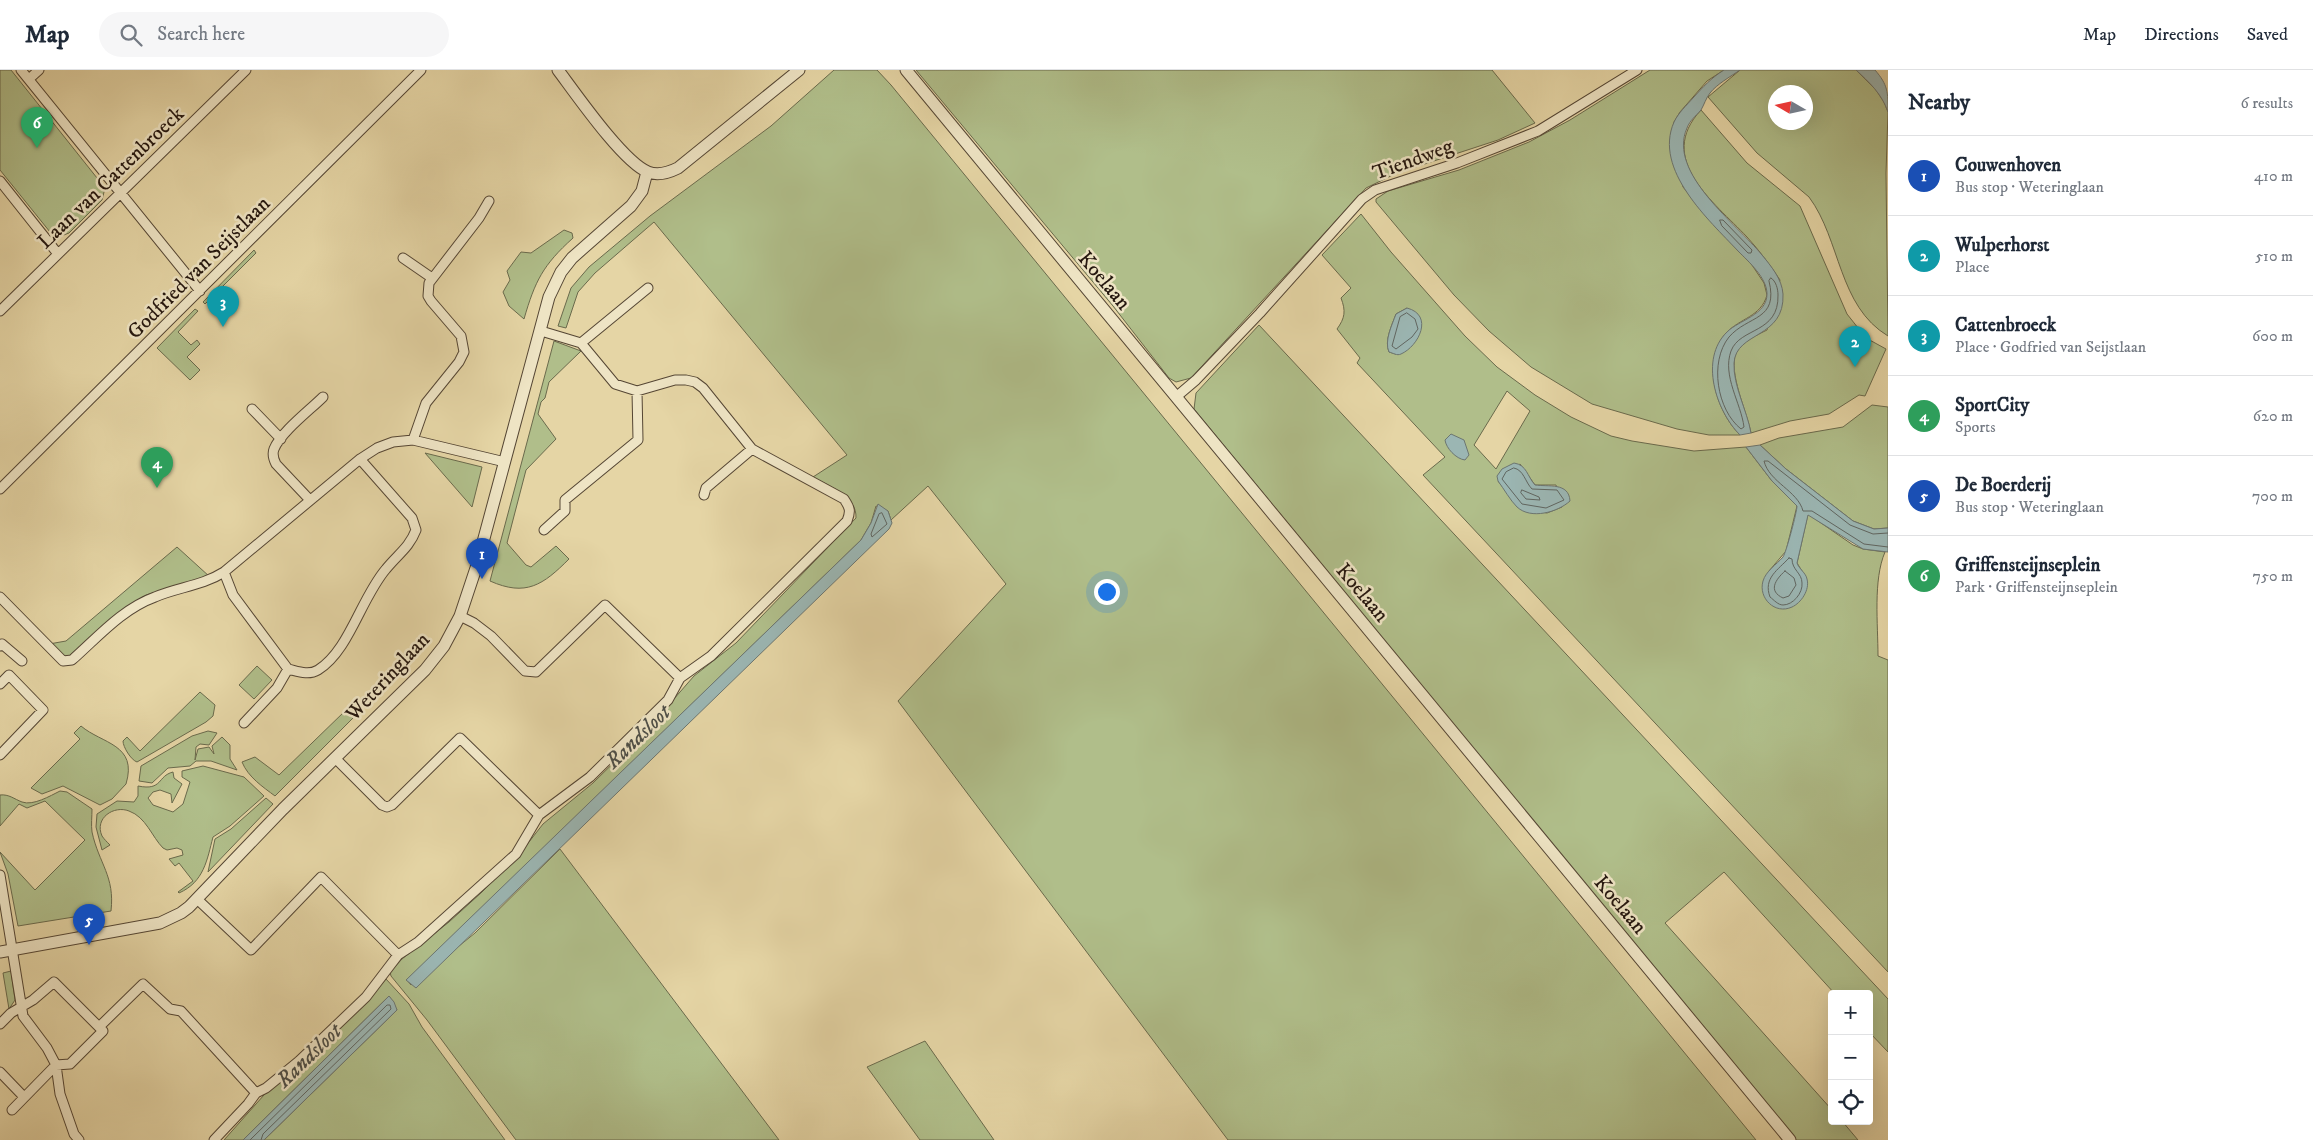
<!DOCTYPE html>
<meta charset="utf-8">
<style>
:root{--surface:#fff;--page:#f6f6f7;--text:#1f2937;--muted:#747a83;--line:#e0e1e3;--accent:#8f2418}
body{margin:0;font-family:"IM FELL DW Pica",serif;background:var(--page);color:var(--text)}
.controls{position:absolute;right:15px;bottom:15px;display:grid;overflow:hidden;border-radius:5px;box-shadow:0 5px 20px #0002}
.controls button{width:45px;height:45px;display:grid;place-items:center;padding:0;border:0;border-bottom:1px solid var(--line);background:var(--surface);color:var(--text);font:25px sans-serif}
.compass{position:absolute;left:1768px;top:15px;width:45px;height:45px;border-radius:50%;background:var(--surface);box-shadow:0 5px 20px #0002;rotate:279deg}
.you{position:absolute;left:1106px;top:521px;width:18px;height:18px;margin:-12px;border:4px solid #fff;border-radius:50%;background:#1a73e8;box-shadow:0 0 0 8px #1a73e833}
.badge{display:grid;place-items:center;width:32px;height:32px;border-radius:50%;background:var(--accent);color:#fff;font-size:16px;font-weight:700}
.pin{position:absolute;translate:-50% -41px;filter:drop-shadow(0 1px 2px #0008)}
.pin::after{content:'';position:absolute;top:26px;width:18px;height:15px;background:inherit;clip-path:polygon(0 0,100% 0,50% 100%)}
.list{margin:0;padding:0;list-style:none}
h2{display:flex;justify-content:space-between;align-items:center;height:65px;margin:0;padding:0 20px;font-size:21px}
h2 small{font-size:16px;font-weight:400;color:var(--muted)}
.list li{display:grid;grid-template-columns:32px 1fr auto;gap:15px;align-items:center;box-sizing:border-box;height:80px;padding:0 20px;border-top:1px solid var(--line)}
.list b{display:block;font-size:19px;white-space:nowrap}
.list p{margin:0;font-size:16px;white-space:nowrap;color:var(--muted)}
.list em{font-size:16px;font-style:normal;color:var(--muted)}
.icon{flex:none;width:28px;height:28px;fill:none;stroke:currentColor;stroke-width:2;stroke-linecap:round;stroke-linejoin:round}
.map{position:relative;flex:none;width:1888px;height:1070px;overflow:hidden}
header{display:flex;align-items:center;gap:30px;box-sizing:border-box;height:70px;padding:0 25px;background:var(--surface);border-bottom:1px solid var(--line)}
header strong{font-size:24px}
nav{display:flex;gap:28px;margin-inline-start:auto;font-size:18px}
.search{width:350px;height:45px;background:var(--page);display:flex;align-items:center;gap:12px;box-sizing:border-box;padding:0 18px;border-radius:28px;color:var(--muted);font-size:19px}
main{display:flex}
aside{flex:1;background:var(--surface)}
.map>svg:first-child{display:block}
.green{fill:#b0be8a;stroke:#6a6a4c;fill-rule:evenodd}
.water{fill:#9bb6b3;stroke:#6c7671}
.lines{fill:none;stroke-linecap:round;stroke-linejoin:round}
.shore{stroke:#606661;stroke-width:1}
.minor-casing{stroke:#554634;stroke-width:11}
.tertiary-casing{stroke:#554634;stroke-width:13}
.minor{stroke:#eee4c4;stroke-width:9}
.tertiary{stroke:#eee4c4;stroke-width:11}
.labels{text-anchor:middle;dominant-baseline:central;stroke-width:5;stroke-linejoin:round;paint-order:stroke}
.street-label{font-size:21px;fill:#25170f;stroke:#eee4c4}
.water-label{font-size:22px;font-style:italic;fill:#4e4f48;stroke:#eee4c4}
</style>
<header>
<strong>Map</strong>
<div class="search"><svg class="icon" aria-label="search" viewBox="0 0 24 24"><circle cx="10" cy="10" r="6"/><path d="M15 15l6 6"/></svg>Search here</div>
<nav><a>Map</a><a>Directions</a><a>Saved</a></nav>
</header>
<main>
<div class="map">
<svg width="1888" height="1070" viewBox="0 0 1888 1070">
<rect width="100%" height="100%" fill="#e5d5a5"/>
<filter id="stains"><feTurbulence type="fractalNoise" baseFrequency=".004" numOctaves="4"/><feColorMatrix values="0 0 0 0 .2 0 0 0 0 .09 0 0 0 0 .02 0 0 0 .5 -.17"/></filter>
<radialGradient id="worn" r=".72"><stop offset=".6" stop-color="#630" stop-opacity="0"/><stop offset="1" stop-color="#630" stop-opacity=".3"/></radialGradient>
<path class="green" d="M 0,0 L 11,0 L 105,118 L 102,130 L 69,163 L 61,166 L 50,162 L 0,100 Z
M 834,0 L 877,0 L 891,15 L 1756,1070 L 1228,1070 L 898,631 L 1006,514 L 928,416 L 891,450 L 888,441 L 876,436 L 871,453 L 861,470 L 407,910 L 411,915 L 475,863 L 560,779 L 779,1070 L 516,1070 L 427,950 L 391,906 L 390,902 L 402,889 L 449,852 L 482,822 L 518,786 L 543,754 L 593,713 L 645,662 L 694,606 L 736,573 L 856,448 C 857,426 830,417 813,407 L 847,385 L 654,152 L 595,203 L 578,222 L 566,258 L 558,256 L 571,218 L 589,197 L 650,146 L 771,56 Z
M 916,0 L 1492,0 L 1535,53 L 1498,70 L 1397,103 L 1366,118 L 1191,308 L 1176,312 L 1169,308 L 1113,236 Z
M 1650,0 L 1724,0 L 1707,11 L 1680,42 L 1674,52 L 1671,69 L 1683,117 L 1718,159 L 1752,195 L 1764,213 L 1767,225 C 1761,247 1740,248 1726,263 C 1701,292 1716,341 1740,365 L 1709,365 L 1677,359 L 1592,334 L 1531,297 L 1489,261 L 1454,225 L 1376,132 L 1376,129 L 1388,121 L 1459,100 L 1529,72 L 1570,50 Z
M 1740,0 L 1856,0 L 1876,20 L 1884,32 L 1888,42 L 1886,103 L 1888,266 C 1838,236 1841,170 1809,127 L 1757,83 L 1708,27 ZM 1776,22 L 1806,22 L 1806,52 L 1776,52 Z
M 1701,40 L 1747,93 L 1800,136 L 1847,244 L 1866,268 L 1886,279 L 1865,326 L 1859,325 L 1829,344 L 1790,351 L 1751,363 C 1747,342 1728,302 1736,283 C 1741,272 1757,265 1767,260 L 1780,210 C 1770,195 1759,180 1747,167 C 1714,132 1655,89 1701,40 Z
M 1361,144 L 1391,182 L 1465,266 L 1497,297 L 1535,325 L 1571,347 L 1611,366 L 1632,371 L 1694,381 L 1746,377 L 1772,411 L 1797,436 L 1786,481 L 1769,501 L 1802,501 L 1797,493 L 1808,444 L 1853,475 L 1863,479 L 1885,482 C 1873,510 1878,554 1878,586 L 1888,590 L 1888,902 L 1423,405 L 1445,387 L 1357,293 L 1360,288 L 1337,259 C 1345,248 1346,241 1341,228 L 1351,218 L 1322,185 ZM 1407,238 L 1396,284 L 1389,282 C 1384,271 1392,255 1396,244 ZM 1507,321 L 1530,341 L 1496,399 L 1474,375 ZM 1520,394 L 1535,415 L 1556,415 L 1562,437 L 1547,443 L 1519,438 L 1498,411 Z
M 564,160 L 572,163 L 573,168 C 543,195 535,211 524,249 L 509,236 L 503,222 L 510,210 L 507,201 L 521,182 L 531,183 Z
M 254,180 L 256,183 L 205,234 L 203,232 Z
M 195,239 L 198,241 L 178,262 L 191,275 L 197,270 L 200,274 L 187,287 L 200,300 L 190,310 L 157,278 Z
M 1259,255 L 1888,929 L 1888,982 L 1869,962 L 1869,924 L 1835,924 L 1724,802 L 1665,853 L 1832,1040 L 1832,1051 L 1842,1051 L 1858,1070 L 1795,1070 L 1194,339 L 1196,323 Z
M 554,271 L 581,281 L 549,312 L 545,328 L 541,332 L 538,344 L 556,369 L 526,400 L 507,473 L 526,495 L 531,497 L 556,476 L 569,489 C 543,515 526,527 490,511 Z
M 1872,335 L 1888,337 L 1888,458 L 1874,459 L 1853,451 L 1786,399 L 1760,375 L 1779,368 L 1843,357 Z
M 425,383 L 482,397 L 472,437 Z
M 177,477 L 210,507 L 146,525 L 130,535 L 68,587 L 61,586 L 49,574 L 66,571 Z
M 257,596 L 272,610 L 254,629 L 239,615 Z
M 200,622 L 215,635 L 213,646 L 206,652 L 137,692 C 131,690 123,677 123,671 L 127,667 L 140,681 Z
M 345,641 L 353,648 L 275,726 C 263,717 248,707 242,692 L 255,687 L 279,705 Z
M 81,656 C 102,674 138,674 126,714 L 112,729 L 100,735 L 63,716 L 42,724 L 31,718 L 80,669 L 74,663 Z
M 208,661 L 217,663 L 209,675 L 200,674 L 196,677 L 195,690 L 198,679 L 209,677 L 214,684 L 212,676 L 222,667 L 230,675 L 230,689 L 237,700 L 211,691 L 196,691 L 190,696 L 168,698 L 152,713 L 139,711 L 141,696 L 192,666 Z
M 203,696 L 244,707 L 264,726 L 230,756 L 213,767 C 207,790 204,812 179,823 L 178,822 L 193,811 L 179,793 L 175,796 L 169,789 L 183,785 L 182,780 L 177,778 L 167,780 L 163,778 C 152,767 146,747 129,741 C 114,735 94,748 102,766 C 104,769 107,772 110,775 L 102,780 L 96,757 L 97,744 L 117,731 L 134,732 L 138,726 L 138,716 C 163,721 157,706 173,702 L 174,708 L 182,714 L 172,733 L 171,724 L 160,720 L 153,722 L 148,728 L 153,735 L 173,742 L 183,734 L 190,712 L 182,707 L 182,701 Z
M 60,721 L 67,722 L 92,739 C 92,746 91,755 92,762 C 99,794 115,806 111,841 L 18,856 L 8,804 L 0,782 L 35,820 L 85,770 L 45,731 L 27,738 L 19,734 L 0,756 L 0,725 C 9,724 14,729 22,732 C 33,736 50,726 60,721 Z
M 266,728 L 273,734 L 208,802 L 215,769 L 231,759 Z
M 11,901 L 15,930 L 9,939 L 3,903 Z
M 386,909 L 409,934 L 422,957 L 505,1070 L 264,1070 L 397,940 L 389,926 L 243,1070 L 224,1070 L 272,1016 L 304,994 L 368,930 Z
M 925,971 L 994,1070 L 920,1070 L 867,997 Z"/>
<path class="water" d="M 1724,0 L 1740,0 C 1730,7 1717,14 1710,23 C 1706,28 1704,35 1701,40 C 1696,46 1690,50 1687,58 C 1667,103 1737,154 1762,185 C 1771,196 1782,209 1783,224 C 1785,269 1736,261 1734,293 C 1733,316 1747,340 1751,363 L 1740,365 C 1716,341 1699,289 1727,262 C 1739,250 1767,245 1767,224 C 1767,208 1749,192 1738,181 C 1709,150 1653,100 1674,52 C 1679,42 1686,36 1693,28 C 1703,17 1711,8 1724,0 Z
M 1856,0 L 1875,0 C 1888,15 1888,22 1888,42 C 1882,24 1869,12 1856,0 Z
M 1407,238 C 1434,245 1419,276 1401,284 C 1397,286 1393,283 1389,282 C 1384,271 1392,255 1396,244 Z
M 1451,364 L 1464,370 L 1469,385 L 1465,390 C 1456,389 1446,378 1445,370 Z
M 1760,375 L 1786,399 L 1853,451 L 1874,459 L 1888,458 L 1888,482 L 1863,479 L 1808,445 L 1797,493 C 1799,499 1806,503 1807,509 C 1810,520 1801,533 1792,537 C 1775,545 1758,528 1763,511 C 1766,501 1776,495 1783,487 C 1786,483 1797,442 1797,436 L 1772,411 L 1746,377 Z
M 1514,393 C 1527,395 1527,406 1535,415 C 1548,417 1569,412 1570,431 C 1558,442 1531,450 1517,437 C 1510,430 1504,419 1498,411 L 1497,406 L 1502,399 Z
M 878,434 L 888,441 L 892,453 L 889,459 L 416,918 L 406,910 L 861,470 L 871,453 Z
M 389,926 L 394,932 L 397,940 L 264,1070 L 243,1070 Z"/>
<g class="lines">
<path class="shore" d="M 1720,150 L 1723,150 L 1752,180 L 1751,183 L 1748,183 L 1722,156 Z
M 1771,208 C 1776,211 1778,219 1778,225 C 1779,264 1740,257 1731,281 C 1722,306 1741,333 1744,357 L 1741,359 C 1717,340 1709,292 1729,267 C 1748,245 1779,251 1769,211 Z
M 1407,243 L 1415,249 L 1418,259 L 1412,267 L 1396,279 L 1392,276 L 1400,247 Z
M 1514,398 C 1524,400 1525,412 1532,419 L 1557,420 L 1564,430 L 1546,438 L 1522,434 L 1502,409 L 1506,402 Z
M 1522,420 L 1539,427 L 1540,430 L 1526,429 L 1521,423 Z
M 882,443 L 887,454 L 872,467 L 871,464 L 879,444 Z
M 1888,463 L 1873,464 L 1850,455 L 1768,391 L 1764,391 C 1769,412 1798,421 1803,441 L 1812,441 L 1864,474 L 1888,477
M 1789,488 L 1792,489 C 1792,500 1802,503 1802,513 C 1803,523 1793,535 1783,535 C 1778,535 1774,530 1770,527 C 1763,508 1778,500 1789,488 Z
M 1785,501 L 1794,508 L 1796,515 L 1789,526 L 1783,528 C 1768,521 1775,510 1785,501 Z
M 250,1070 L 387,935 L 390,935 L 391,939 L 263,1064 L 261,1070"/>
<g class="minor-casing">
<path id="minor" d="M 21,0 L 200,221
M 29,9 L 39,0
M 0,111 L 58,184
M 403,188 L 432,208
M 0,241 L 246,0
M 581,273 L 648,218
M 1176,327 L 1196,310 L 1260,243 L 1362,129 L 1375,120 L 1457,93 L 1538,61 L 1637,0
M 252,339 L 281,369
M 413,370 L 426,333 L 459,292 L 464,282 L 461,266 L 431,231 L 428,226 L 429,213 L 479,148 L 489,131
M 0,419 L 421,0
M 704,425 L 706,418 L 752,379
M 309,429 L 276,394 C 273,388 272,384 274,379 C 281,362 310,340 323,327
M 544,460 L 565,441 L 565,430 L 638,370 L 637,321
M 224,502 L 233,525 L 288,599 C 297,601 308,606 318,600 C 349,581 361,528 386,499 C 398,484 409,478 416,460 L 412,448 L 360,389
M 0,527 L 63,591 L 72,590 C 98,567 122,539 155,527 C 178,517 202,516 224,502 L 360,389 L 377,378 L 393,372 L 413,370 L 505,392
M 460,546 L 474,553 L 491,566 L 525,601 L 536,602 L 605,535 L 680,608
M 0,576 L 2,574 L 22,591
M 0,614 L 9,605 L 43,640 L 0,685
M 244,653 L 277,618 L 288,599
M 335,688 L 382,735 L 387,737 L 392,735 L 460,668 L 539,745
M 0,805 L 23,946 L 47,978 L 56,995 L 60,1024 L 74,1064 L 79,1070
M 197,829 L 251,880 L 321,807 L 398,885
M 0,954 L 11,943 L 33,930 L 54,912 L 103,961 L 70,994 L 56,995 L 12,1040
M 99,957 L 143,914 L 170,939 L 181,941 L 256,1023
M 0,1002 L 24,1027
M 214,1070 L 248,1034 L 256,1023 L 266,1018 L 299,991 L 366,927 L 398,885 L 418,872 L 516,784 L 539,745 L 590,707 L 668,630 L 680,608 L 711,586 L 847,451 C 851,441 850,438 844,429 L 752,379 L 703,318 L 695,312 L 686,310 L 675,310 L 637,321 L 615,314 L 581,273 L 541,261"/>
</g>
<g class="tertiary-casing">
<path id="tertiary" d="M 558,0 C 576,24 623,92 648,102 C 658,106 668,103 678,98 L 799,0
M 906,0 L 1790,1070
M 0,882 L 160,853 L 181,843 L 189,837 L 283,739 L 425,600 L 444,576 L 460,546 L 476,498 L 549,227 L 561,202 L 572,188 L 631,136 L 642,121 L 647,102"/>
</g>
<use href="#minor" class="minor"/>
<use href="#tertiary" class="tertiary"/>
</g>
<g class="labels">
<g class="street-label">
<text transform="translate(1413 90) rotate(-20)">Tiendweg</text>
<text transform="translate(111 108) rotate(-44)">Laan van Cattenbroeck</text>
<text transform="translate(199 198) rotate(-45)">Godfried van Seijstlaan</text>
<text transform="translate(1104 211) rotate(50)">Koelaan</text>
<text transform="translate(1362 523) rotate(50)">Koelaan</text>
<text transform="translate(388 607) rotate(-47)">Weteringlaan</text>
<text transform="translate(1620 835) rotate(50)">Koelaan</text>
</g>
<g class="water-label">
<text transform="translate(638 667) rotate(-44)">Randsloot</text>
<text transform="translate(309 986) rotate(-44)">Randsloot</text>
</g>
</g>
<rect width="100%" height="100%" filter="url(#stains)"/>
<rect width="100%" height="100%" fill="url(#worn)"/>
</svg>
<div class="controls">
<button>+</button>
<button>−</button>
<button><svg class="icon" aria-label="locate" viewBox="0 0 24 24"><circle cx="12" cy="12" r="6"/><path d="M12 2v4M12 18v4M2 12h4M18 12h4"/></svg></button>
</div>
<svg class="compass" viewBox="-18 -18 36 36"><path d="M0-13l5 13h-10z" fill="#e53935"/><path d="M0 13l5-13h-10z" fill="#747a83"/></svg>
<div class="you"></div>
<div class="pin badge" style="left:482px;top:509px;background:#1a4fb4">1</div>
<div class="pin badge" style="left:1855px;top:297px;background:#0f9aa8">2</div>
<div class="pin badge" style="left:223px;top:257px;background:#0f9aa8">3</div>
<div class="pin badge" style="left:157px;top:418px;background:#2e9e5b">4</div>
<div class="pin badge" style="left:89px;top:875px;background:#1a4fb4">5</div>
<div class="pin badge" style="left:37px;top:78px;background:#2e9e5b">6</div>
</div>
<aside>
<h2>Nearby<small>6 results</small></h2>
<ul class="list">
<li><span class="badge" style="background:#1a4fb4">1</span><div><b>Couwenhoven</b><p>Bus stop · Weteringlaan</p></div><em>410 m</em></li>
<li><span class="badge" style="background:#0f9aa8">2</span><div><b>Wulperhorst</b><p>Place</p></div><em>510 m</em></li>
<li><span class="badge" style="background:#0f9aa8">3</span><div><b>Cattenbroeck</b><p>Place · Godfried van Seijstlaan</p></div><em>600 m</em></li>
<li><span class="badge" style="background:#2e9e5b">4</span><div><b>SportCity</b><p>Sports</p></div><em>620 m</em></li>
<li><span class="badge" style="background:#1a4fb4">5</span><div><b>De Boerderij</b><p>Bus stop · Weteringlaan</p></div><em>700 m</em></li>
<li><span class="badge" style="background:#2e9e5b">6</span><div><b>Griffensteijnseplein</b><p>Park · Griffensteijnseplein</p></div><em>750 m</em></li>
</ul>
</aside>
</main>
